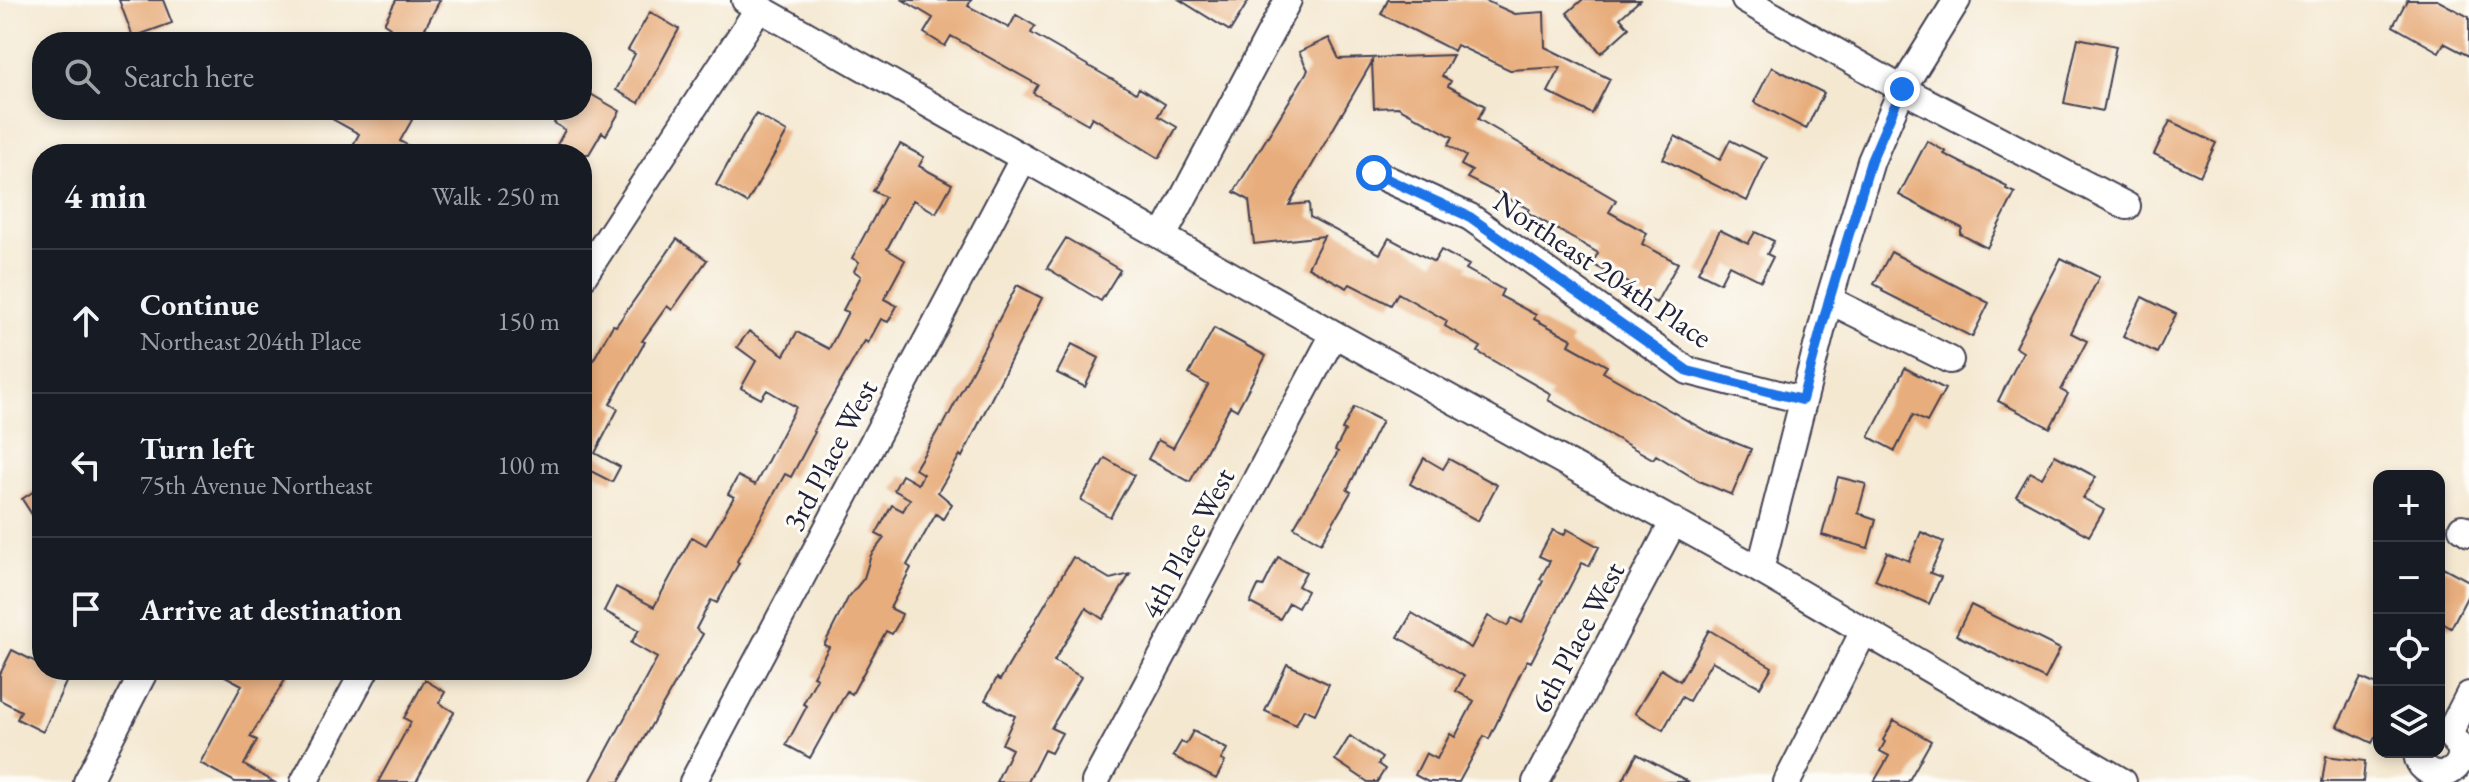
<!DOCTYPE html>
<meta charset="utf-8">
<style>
:root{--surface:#171b24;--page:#20242c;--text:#f1f3f6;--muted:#9ea1a6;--line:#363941}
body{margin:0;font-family:"EB Garamond",serif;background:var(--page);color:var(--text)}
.controls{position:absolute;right:24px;bottom:24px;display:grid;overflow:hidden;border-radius:16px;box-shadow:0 4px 12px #0003}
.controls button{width:72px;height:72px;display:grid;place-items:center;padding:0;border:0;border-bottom:2px solid var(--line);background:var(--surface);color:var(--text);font:40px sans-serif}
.stop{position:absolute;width:24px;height:24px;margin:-18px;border:6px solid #1a73e8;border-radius:50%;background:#fff}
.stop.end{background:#1a73e8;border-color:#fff;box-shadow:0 2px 8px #0008}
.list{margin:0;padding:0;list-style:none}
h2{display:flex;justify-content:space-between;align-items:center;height:104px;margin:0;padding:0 32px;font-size:34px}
h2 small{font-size:26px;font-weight:400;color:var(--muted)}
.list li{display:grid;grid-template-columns:52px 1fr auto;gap:24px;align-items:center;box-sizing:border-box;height:144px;padding:0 32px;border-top:2px solid var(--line)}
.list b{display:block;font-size:30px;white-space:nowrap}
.list p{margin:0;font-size:26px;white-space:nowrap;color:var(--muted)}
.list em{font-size:26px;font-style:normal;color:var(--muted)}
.icon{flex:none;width:44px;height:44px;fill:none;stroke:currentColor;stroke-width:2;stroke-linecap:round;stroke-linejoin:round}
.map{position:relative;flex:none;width:2469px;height:782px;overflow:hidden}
.search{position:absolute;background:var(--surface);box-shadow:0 4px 12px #0003;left:32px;top:32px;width:560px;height:88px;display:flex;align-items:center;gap:20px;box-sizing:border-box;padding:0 28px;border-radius:32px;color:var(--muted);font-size:30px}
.panel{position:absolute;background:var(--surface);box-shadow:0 4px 12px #0003;left:32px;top:144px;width:560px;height:536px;border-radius:32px}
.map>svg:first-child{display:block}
.building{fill:#e8ad7d}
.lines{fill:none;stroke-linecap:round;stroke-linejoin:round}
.minor-casing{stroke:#424052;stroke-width:30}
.minor{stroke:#fff;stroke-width:26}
.route{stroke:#1a73e8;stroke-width:10}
.labels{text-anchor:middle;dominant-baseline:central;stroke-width:6;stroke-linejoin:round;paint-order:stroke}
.street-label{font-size:30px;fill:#22223b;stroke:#fdfcf7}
</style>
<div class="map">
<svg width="2469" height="782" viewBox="0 0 2469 782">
<rect width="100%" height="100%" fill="#fdfcf7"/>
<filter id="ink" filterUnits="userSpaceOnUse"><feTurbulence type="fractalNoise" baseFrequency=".0125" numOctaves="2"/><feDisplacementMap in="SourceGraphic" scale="16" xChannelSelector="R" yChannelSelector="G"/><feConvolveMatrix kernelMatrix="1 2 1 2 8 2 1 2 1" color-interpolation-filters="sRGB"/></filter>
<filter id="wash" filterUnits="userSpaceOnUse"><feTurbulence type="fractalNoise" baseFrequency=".006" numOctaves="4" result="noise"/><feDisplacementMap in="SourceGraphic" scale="32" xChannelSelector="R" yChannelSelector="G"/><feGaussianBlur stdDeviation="1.8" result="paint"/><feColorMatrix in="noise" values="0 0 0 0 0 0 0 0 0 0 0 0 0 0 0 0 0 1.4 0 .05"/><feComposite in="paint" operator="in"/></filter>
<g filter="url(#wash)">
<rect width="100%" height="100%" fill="#f4e8d1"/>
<g id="blocks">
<path class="building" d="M 119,0 L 163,0 L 172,23 L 133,37 Z
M 396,0 L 440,0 L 425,28 L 448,42 L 381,42 L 390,27 L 384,23 Z
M 903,0 L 971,0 L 968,6 L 1009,28 L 1016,15 L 1035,26 L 1031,33 L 1136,93 L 1139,88 L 1165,104 L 1158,116 L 1177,127 L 1159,158 L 1092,117 L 1088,124 L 1033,93 L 1038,85 L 951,36 L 945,46 L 924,33 L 933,18 Z
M 1180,0 L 1249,0 L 1230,31 Z
M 1388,0 L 1484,0 L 1515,14 L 1544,12 L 1545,47 L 1610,79 L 1592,114 L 1548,92 L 1561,67 L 1510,70 L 1457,45 L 1454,51 L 1381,14 Z
M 1582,0 L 1640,0 L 1620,18 L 1629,28 L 1601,53 L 1567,13 Z
M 2407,0 L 2437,0 L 2469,17 L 2469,56 L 2444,43 L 2439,52 L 2393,26 Z
M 650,12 L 679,29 L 639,103 L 616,90 L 635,54 L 628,50 Z
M 1329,38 L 1339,59 L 1453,55 L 1442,76 L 1451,81 L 1448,86 L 1485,106 L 1478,119 L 1616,200 L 1609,212 L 1647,233 L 1642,244 L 1678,263 L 1656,303 L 1626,287 L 1628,283 L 1592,264 L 1598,253 L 1527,212 L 1529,209 L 1467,178 L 1472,171 L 1461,165 L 1466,156 L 1448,145 L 1453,137 L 1398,107 L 1374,108 L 1372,62 L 1289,205 L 1309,203 L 1310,217 L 1380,254 L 1389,238 L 1434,262 L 1441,250 L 1469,265 L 1466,269 L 1503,290 L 1500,296 L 1536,315 L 1534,319 L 1572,339 L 1569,345 L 1607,366 L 1603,372 L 1706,431 L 1751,449 L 1732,495 L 1699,481 L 1656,455 L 1653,459 L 1548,400 L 1551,394 L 1478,352 L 1481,347 L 1445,326 L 1447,321 L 1398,293 L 1391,305 L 1350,284 L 1347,288 L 1308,267 L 1324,236 L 1254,244 L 1249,200 L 1234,192 L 1308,70 L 1299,52 Z
M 2078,38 L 2116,46 L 2103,111 L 2064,103 Z
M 1772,67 L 1824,93 L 1806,129 L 1754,102 Z
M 587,92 L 620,111 L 606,135 L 602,132 L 589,154 L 552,154 L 565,130 L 554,123 L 562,110 L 582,110 L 582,100 Z
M 316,110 L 394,110 L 412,120 L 400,141 L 423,154 L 370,154 L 353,145 L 359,134 Z
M 756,114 L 787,132 L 747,203 L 716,185 Z
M 2170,121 L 2216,143 L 2200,176 L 2154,154 Z
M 1675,136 L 1720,160 L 1730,140 L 1767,158 L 1747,201 L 1663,159 Z
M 1927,141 L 1946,152 L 1944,154 L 2007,186 L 2006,189 L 2015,193 L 1987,248 L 1960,234 L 1962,228 L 1899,195 Z
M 900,144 L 924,157 L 919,166 L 952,184 L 936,213 L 913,200 L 887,249 L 905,260 L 884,299 L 897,306 L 888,322 L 881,319 L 868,343 L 865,341 L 858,352 L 813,431 L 815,432 L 791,477 L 785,474 L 737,561 L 739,563 L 717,603 L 711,600 L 696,629 L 703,634 L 619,782 L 590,782 L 657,658 L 631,643 L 639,630 L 604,611 L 616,587 L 654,607 L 692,537 L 706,545 L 734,497 L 728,494 L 738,476 L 755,485 L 796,407 L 767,390 L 761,399 L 741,388 L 756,361 L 737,347 L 749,331 L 784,355 L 797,332 L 829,349 L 848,312 L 843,310 L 861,276 L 854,271 L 859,262 L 852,258 L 885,197 L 873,191 Z
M 1720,230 L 1748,244 L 1755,232 L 1774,241 L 1767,254 L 1773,257 L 1761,281 L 1729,265 L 1720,283 L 1698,272 Z
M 1066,238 L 1120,270 L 1101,301 L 1047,268 Z
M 677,239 L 707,260 L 672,310 L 667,306 L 642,341 L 645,342 L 610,404 L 618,409 L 595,453 L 620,467 L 612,482 L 587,469 L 582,478 L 582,380 L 613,325 L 616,326 Z
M 1891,252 L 1989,303 L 1972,337 L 1882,291 L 1883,289 L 1874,284 Z
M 2061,258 L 2099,277 L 2071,333 L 2087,341 L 2061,390 L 2068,394 L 2050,428 L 1998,401 L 2023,352 L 2015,347 Z
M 1017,285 L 1042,298 L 962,457 L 960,455 L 938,492 L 952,504 L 943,519 L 936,514 L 907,565 L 911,568 L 890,608 L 902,614 L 898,624 L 892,634 L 886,631 L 852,694 L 847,691 L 810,758 L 786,745 L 807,706 L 803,704 L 817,678 L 813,676 L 829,647 L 824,645 L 848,598 L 864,578 L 871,555 L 884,538 L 876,534 L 892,505 L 903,511 L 910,499 L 894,490 L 902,475 L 918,484 L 923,474 L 915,469 L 940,427 L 942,428 Z
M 2142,297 L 2176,314 L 2157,353 L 2123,336 Z
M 1214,328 L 1266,356 L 1237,410 L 1230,406 L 1190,482 L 1148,459 L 1158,440 L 1173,448 L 1208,385 L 1189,374 Z
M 1072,344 L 1099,358 L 1085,387 L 1057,373 Z
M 1905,368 L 1945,389 L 1927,422 L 1913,415 L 1895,451 L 1869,437 Z
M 1354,407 L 1382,421 L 1347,490 L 1351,492 L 1321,543 L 1294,527 L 1338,452 L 1335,450 L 1345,431 L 1342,430 Z
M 2055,455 L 2096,477 L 2083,498 L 2104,510 L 2089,536 L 2016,496 L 2030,472 L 2042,478 Z
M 1105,458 L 1134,475 L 1110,517 L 1081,500 Z
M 1424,458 L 1443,469 L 1449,459 L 1497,485 L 1478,521 L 1410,484 Z
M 1838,477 L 1866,484 L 1858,513 L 1876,519 L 1868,548 L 1822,535 Z
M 42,486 L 42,530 L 22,499 Z
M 1567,529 L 1599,547 L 1589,566 L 1582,563 L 1531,662 L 1527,660 L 1489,739 L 1484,736 L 1459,782 L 1428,782 L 1415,775 L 1426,753 L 1437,759 L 1450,734 L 1455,737 L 1474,701 L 1456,691 L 1464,676 L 1398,637 L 1412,613 L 1471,648 L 1488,616 L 1507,626 L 1512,618 L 1522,623 L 1543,581 L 1540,579 L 1550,561 L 1539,556 L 1553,530 L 1564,535 Z
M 1921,532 L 1944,542 L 1930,573 L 1941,577 L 1929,604 L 1875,580 L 1887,552 L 1909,561 Z
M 1073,557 L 1110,579 L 1130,574 L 1103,619 L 1086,608 L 1054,661 L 1081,677 L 1051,728 L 1062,733 L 1051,753 L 1044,750 L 1028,782 L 996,782 L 1012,749 L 1002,744 L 1015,716 L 985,700 L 997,678 L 1000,680 Z
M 1278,557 L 1306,572 L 1298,586 L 1307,591 L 1298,608 L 1289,603 L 1280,619 L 1250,603 L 1258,586 L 1263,587 Z
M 2439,565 L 2469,581 L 2469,593 L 2451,628 L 2439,621 Z
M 1971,605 L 2060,649 L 2045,679 L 1956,635 Z
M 1709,630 L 1772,667 L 1760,687 L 1712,661 L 1689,701 L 1682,697 L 1663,730 L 1635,713 L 1661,669 L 1680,681 Z
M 12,650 L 42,665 L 42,670 L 51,670 L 68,678 L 43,732 L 17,719 L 21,711 L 0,700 L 0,674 Z
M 1287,664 L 1329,684 L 1315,714 L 1304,709 L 1296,725 L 1265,711 Z
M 214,670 L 291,670 L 250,737 L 257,740 L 244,765 L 274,782 L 235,782 L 200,763 L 242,685 Z
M 2361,678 L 2379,686 L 2379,730 L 2372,743 L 2337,726 Z
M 425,680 L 445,692 L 439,703 L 454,712 L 416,782 L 378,782 L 411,722 L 404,718 Z
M 1894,720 L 1931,741 L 1908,782 L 1874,782 L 1889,756 L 1880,751 L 1885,742 L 1883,740 Z
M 1193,731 L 1227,749 L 1221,760 L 1225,762 L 1216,779 L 1173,756 L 1181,742 L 1186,744 Z
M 1350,736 L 1382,758 L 1378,764 L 1385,769 L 1377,782 L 1368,782 L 1335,760 Z
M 1637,754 L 1689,782 L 1622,782 Z
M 2326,756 L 2365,761 L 2363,782 L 2322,782 Z"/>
</g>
</g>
<g filter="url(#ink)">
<use href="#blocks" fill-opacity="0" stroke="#424052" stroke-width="2"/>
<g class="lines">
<g class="minor-casing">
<path id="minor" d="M 745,0 L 1334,334 L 1760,570 L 2123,782
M 1745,0 L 1902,89 L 2127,206
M 1374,173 L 1470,217 L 1688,371 L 1802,400
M 1163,236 L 1288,0
M 582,278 L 759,8
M 1829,300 L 1950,360
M 2462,528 L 2469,533
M 1760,570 L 1829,300 L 1871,161 L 1902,89 L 1957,0
M 2449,734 L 2469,695
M 2417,752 C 2418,782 2465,782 2461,748 L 2449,734 L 2439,732
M 87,782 L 145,670
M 304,782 L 365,670
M 693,782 L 1023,159
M 1095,782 L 1334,334
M 1536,782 L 1674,521
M 1787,782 L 1864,631"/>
</g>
<use href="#minor" class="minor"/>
</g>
</g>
<g class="lines" filter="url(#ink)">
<path class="route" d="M 1374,173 L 1470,217 L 1688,371 L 1802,400 L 1829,300 L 1871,161 L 1902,89"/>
</g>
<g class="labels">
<g class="street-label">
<text transform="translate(1603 269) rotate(34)">Northeast 204th Place</text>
<text transform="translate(830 455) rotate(-62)">3rd Place West</text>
<text transform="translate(1187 543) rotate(-62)">4th Place West</text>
<text transform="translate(1577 637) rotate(-62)">6th Place West</text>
</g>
</g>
</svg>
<div class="controls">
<button>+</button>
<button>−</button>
<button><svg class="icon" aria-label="locate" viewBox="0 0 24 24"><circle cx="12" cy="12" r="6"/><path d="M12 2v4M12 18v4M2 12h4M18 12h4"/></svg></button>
<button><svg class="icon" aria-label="layers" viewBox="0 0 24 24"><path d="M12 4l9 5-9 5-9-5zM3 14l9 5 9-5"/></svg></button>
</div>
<div class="stop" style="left:1374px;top:173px"></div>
<div class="stop end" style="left:1902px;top:89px"></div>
<div class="search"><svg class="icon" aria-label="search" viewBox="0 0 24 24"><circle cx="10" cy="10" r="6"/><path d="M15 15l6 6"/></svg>Search here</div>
<section class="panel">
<h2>4 min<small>Walk · 250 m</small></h2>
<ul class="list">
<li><svg class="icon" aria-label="ahead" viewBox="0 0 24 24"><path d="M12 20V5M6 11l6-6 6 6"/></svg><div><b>Continue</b><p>Northeast 204th Place</p></div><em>150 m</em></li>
<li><svg class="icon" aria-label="left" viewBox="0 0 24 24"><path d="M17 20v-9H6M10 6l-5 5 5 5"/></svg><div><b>Turn left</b><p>75th Avenue Northeast</p></div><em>100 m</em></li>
<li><svg class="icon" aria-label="arrive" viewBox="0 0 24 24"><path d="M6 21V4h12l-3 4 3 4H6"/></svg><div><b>Arrive at destination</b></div></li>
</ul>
</section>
</div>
